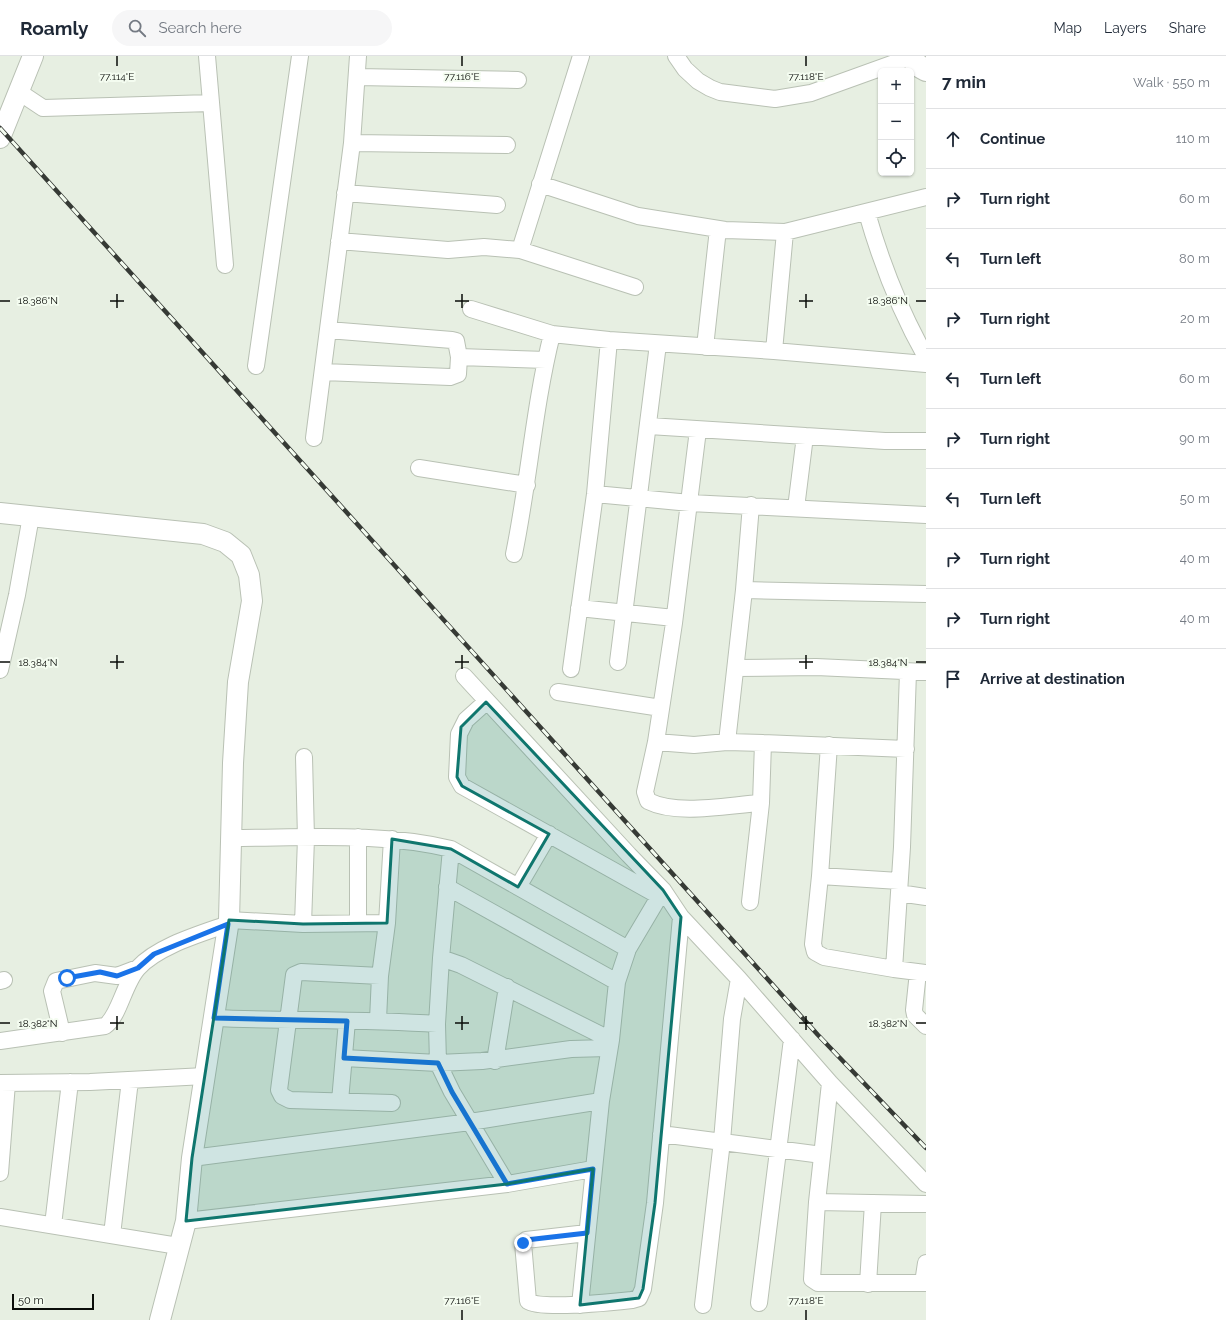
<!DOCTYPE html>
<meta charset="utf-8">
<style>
:root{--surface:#fff;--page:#f6f6f7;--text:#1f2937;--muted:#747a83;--line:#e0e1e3}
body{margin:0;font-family:Raleway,sans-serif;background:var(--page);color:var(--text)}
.controls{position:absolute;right:12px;top:12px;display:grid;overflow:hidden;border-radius:6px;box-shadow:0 1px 3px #0004}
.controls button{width:36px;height:36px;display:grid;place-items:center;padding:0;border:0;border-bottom:1px solid var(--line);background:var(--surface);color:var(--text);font:20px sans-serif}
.scale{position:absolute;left:12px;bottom:10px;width:82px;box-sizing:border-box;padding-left:4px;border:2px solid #0a0d09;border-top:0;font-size:11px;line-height:14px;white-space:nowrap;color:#0a0d09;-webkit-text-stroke:3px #f4fcf0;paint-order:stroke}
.stop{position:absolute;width:12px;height:12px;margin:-9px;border:3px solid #1a73e8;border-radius:50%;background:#fff}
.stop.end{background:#1a73e8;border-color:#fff;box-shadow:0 1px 4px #0008}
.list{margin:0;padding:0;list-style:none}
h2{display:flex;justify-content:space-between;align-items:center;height:52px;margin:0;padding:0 16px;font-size:17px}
h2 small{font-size:13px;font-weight:400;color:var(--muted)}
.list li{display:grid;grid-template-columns:26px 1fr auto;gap:12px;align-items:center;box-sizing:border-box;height:60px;padding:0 16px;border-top:1px solid var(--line)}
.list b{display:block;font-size:15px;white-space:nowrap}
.list em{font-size:13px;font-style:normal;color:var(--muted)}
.icon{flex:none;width:22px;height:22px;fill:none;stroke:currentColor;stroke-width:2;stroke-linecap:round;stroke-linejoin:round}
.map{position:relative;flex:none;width:926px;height:1264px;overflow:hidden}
header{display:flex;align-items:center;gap:24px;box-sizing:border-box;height:56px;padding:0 20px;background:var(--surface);border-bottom:1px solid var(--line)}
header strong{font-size:19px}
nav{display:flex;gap:22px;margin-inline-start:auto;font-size:14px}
.search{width:280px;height:36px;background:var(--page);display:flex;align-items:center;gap:10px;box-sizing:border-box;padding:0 14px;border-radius:22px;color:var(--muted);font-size:15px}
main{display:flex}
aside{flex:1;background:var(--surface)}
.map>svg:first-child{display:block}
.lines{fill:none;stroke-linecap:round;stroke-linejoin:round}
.minor-casing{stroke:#b9c1b4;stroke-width:18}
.major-casing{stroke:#b9c1b4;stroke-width:22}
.highway-casing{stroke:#b9c1b4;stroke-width:24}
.minor{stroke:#fff;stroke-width:16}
.major{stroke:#fff;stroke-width:20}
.highway{stroke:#fff;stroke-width:22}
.rail-casing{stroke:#363a35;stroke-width:4.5}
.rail{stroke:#f4fcf0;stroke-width:3;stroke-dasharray:9;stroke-linecap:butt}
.route{stroke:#1a73e8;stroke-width:5}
.marked{fill:#0f766e;fill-opacity:0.2;stroke:#0f766e;stroke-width:3;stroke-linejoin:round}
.ticks{fill:none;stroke:#0a0d09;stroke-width:1.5}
.ticks-label{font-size:10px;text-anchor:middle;fill:#0a0d09;stroke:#f4fcf0;stroke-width:4;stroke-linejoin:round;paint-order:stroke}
</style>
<header>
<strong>Roamly</strong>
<div class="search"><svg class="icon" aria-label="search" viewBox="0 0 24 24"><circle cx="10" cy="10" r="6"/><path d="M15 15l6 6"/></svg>Search here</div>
<nav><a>Map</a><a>Layers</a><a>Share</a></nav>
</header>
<main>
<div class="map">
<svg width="926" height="1264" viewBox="0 0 926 1264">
<rect width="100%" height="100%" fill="#e7efe2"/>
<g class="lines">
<g class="minor-casing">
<path id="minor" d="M 207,0 L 225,209
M 676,0 L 685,13 L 698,25 L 710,32 L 720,36 L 775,43 L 811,37 L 911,1
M 357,21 L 518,24
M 19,36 L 43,52 L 211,47
M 352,87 L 507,89
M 540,128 L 638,160 L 725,174 L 785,176 L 926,141
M 345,137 L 497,149
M 867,157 C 881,206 901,257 926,301
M 339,185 L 448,194 L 484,191 L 520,194 L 635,231
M 520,194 L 581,0
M 471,253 L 552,278 L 609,284 L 774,295 L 926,308
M 328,274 L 452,284 L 456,285 L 459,301
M 705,291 L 718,173
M 774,295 L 785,176
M 256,310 L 300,0
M 323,316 L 450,321 L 458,318 L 459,301 L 546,304
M 649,370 L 885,385 L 926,385
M 698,374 L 674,567 L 656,686 L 645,736 L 648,745 C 678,760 728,749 761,747
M 314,382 L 352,87 L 358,0
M 419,412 L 527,429
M 595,438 L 690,447 L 926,459
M 796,452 L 805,380
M 514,498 C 529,425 534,350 552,278
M 744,534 L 926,538
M 579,552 L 674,562
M 618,606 L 658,288
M 736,612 L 816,611 L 926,616
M 571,613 L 595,438 L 609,284
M 0,614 L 17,539 L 31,460
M 464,620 L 629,799 L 663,834 L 681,861 L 739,923 L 830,1027 L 926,1128
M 558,636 L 661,652
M 486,646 L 466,664 L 459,678 L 457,721 L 462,730 L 659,840
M 656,686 L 694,689 L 727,686 L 763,687 L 906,693
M 727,686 L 744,534 L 751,449
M 829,689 L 820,820 L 813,888 L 815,896 L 824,901 L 894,913 L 926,917
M 231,782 C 305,782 379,776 451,793 L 628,893
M 451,793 L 441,902 L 437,968 L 438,1007 L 452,1036 L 507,1128
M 820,820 L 899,825
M 447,831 L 617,926
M 518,831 L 549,778
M 899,837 L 926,841
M 750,846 L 761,747 L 763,687
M 229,864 L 303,868 L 387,867
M 358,866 L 358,781
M 303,868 L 306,782 L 304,701
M 441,902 L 461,909 L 611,984
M 894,913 L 902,791 L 908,616
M 918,916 L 914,954 L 915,959 L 926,970
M 380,920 L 301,916 L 294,919 L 279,1034 L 282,1040 L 290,1044 L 392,1047
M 0,925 L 4,924
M 214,962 C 289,965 363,963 437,968
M 378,964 L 380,920 L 387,867 L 392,783
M 62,977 L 52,935 L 56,925 L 95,917 L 117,920 L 138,912
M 0,985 L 105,970 C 119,961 124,927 138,912 C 158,890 200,878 228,868
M 344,1002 L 438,1007 L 482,1005 L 571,993 L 608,992
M 495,1005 L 507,931
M 0,1027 L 90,1026 L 205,1020
M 830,1027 L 817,1146 L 812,1223 L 818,1227 L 926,1227
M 340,1045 L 347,965
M 661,1078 L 822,1099
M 192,1102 L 470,1066 L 601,1045
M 0,1117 L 7,1027
M 817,1146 L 926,1148
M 0,1161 L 178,1190
M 186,1165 L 507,1128 L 593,1113
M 53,1169 L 70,1026
M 587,1177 L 526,1184 L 523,1187 L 528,1245 C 540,1254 614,1246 632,1244 L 639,1242 L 643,1233 L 655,1147 L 681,861
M 112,1179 L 130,1024
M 923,1227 L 926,1207
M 868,1228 L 873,1147
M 759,1247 L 792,983
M 580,1249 L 601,1045 L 611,984 L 617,926 L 628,893 L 663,834
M 703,1249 L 722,1085 L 732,963 L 739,923"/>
</g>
<g class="major-casing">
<path id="major" d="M 0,82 L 33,0
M 0,457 L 203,478 L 225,486 L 241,499 L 249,519 L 252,545 L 238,626 L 233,707 L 229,864 L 192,1102 L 186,1165 L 160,1264"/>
</g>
<g class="highway-casing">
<path id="highway" d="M 911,0 L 917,9 L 926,14"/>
</g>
<use href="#minor" class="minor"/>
<use href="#major" class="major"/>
<use href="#highway" class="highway"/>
<g class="rail-casing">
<path id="rail" d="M 0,72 L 818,979 L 926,1092"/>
</g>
<use href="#rail" class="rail"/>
</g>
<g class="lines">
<path class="route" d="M 67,922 L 100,916 L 117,920 L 138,912 L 154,898 L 228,868 L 214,962 L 347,965 L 344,1002 L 438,1007 L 452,1036 L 507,1128 L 593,1113 L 587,1177 L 526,1184 L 523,1187"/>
</g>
<path class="marked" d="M 486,646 L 663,834 L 681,861 L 655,1147 L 643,1233 L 639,1242 L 580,1249 L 593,1113 L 507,1128 L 186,1165 L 192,1102 L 229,864 L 303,868 L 387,867 L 392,783 L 451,793 L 518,831 L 549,778 L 462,730 L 457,721 L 461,671 Z"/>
<path class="ticks" d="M 117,0 L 117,10M 462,0 L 462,10M 806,0 L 806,10M 117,238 L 117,252M 462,238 L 462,252M 806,238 L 806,252M 0,245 L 10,245M 110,245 L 124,245M 455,245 L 469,245M 799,245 L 813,245M 916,245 L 926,245M 117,599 L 117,613M 462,599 L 462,613M 806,599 L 806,613M 0,606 L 10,606M 110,606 L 124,606M 455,606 L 469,606M 799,606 L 813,606M 916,606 L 926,606M 117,960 L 117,974M 462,960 L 462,974M 806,960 L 806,974M 0,967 L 10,967M 110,967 L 124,967M 455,967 L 469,967M 799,967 L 813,967M 916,967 L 926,967M 462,1254 L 462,1264M 806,1254 L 806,1264"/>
<g class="ticks-label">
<text x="117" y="24">77.114°E</text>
<text x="462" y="24">77.116°E</text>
<text x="806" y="24">77.118°E</text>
<text x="38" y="248">18.386°N</text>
<text x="888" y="248">18.386°N</text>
<text x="38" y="610">18.384°N</text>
<text x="888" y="610">18.384°N</text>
<text x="38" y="971">18.382°N</text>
<text x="888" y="971">18.382°N</text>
<text x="462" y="1248">77.116°E</text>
<text x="806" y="1248">77.118°E</text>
</g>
</svg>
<div class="controls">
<button>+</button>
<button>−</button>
<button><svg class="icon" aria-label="locate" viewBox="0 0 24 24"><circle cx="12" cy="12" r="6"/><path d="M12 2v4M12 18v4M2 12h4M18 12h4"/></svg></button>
</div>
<div class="scale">50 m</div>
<div class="stop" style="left:67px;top:922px"></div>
<div class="stop end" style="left:523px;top:1187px"></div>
</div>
<aside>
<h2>7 min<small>Walk · 550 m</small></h2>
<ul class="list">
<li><svg class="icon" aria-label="ahead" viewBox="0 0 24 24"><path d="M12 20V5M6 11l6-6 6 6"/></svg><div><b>Continue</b></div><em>110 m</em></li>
<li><svg class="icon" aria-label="right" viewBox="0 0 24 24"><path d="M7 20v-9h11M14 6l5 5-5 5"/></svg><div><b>Turn right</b></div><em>60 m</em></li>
<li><svg class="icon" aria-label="left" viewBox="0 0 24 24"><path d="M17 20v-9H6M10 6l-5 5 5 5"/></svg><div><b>Turn left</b></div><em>80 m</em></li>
<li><svg class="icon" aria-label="right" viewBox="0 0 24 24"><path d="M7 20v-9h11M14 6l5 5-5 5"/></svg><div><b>Turn right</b></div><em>20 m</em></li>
<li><svg class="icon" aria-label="left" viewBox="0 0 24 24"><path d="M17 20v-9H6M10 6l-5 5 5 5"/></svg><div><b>Turn left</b></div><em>60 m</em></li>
<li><svg class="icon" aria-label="right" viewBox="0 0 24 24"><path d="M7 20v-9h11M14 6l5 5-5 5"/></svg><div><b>Turn right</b></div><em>90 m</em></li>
<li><svg class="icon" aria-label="left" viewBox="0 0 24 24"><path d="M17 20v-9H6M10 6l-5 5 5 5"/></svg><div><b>Turn left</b></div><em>50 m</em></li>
<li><svg class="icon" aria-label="right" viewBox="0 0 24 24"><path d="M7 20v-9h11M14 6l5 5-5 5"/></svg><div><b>Turn right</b></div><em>40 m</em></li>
<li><svg class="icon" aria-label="right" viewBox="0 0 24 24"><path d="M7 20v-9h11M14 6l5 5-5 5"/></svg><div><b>Turn right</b></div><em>40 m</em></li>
<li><svg class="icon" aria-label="arrive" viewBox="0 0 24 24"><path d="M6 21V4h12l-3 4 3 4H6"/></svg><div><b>Arrive at destination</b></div></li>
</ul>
</aside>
</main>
